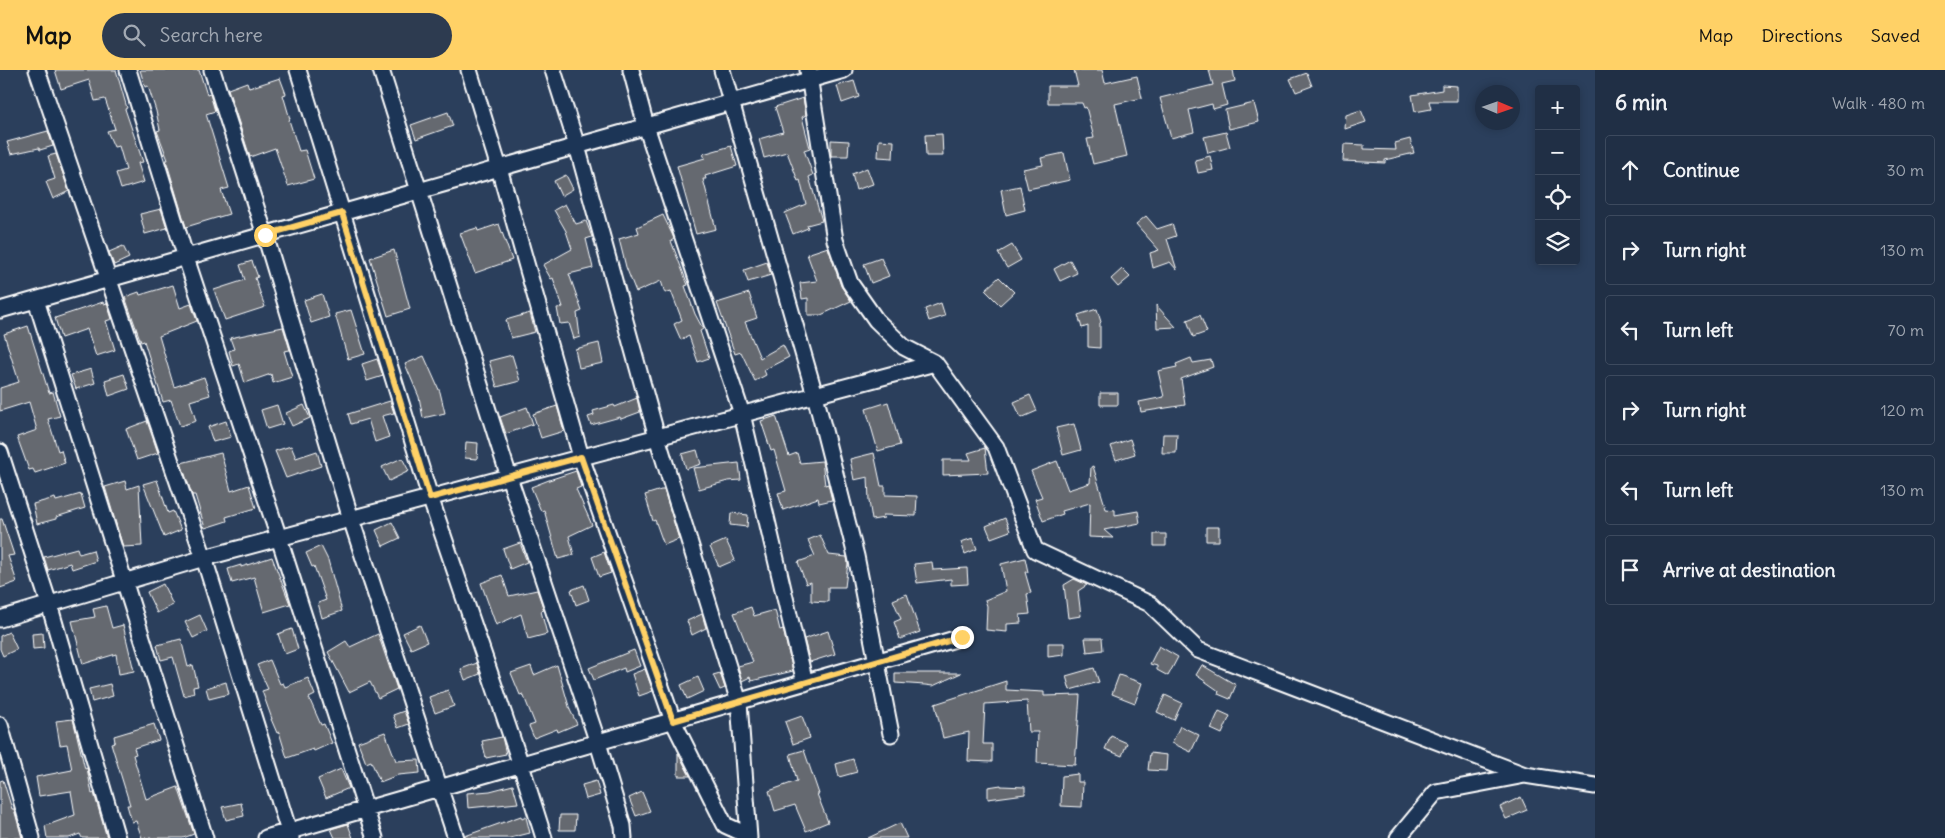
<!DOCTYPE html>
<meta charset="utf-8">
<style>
:root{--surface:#202f45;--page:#2d3b50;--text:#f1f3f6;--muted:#a2a9b3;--line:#3d4a5e;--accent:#ffd166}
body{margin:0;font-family:Delius,sans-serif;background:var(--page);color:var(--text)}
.controls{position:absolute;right:15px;top:15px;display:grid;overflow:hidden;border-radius:5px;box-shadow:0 2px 8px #0003}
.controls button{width:45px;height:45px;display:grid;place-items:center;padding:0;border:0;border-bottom:1px solid var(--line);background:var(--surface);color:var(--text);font:25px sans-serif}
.compass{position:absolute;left:1475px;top:15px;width:45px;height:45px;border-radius:50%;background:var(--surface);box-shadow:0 2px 8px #0003;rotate:92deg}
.stop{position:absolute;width:15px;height:15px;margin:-11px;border:4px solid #ffd166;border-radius:50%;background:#fff}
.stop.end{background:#ffd166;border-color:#fff;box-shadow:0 1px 5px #0008}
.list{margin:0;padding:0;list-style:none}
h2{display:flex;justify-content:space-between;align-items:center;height:65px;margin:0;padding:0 20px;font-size:21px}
h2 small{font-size:16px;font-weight:400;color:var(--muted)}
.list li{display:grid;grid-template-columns:32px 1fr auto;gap:15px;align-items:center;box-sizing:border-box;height:70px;margin:0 10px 10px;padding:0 10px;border:1px solid var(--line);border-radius:5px}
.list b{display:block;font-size:19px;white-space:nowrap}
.list em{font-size:16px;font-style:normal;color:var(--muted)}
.icon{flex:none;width:28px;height:28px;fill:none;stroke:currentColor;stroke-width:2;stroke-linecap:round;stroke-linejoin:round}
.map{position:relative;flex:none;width:1595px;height:768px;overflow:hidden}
header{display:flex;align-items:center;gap:30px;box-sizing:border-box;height:70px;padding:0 25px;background:var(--accent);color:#111}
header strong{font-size:24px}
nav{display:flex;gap:28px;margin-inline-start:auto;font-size:18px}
.search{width:350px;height:45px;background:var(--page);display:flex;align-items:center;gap:12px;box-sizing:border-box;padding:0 18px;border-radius:28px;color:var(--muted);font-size:19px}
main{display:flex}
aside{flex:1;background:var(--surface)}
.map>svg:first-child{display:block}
.building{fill:#65696f;stroke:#fff}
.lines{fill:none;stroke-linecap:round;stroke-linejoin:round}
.minor-casing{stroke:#fff;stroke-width:19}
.minor{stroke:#1d3557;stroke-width:15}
.route{stroke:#ffd166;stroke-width:6}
</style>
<header>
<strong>Map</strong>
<div class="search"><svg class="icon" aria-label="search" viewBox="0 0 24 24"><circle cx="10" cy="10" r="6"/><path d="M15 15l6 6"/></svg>Search here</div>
<nav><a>Map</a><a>Directions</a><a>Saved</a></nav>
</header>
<main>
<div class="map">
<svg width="1595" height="768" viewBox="0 0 1595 768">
<rect width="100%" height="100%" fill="#2b3f5c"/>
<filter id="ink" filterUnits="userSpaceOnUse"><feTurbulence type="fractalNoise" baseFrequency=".02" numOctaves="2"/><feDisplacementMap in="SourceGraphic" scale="10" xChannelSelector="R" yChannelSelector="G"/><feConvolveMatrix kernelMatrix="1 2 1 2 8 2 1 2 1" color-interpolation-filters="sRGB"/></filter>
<g filter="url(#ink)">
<path class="building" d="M 55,0 L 116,0 L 127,38 L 125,39 L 143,92 L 138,93 L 144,112 L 121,119 L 116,103 L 126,100 L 119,76 L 114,77 L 107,61 L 115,59 L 105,29 L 95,31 L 89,10 L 61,19 Z
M 140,0 L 199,0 L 207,25 L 210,24 L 215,41 L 206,44 L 229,118 L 221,120 L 229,144 L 186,157 L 166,90 L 168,90 L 157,61 L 160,60 L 156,41 L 148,16 L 145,17 Z
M 1074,0 L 1102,0 L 1105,13 L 1137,6 L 1142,28 L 1115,34 L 1127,86 L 1093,94 L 1087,69 L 1094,68 L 1086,37 L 1084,38 L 1082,33 L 1048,33 L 1048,16 L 1078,16 Z
M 1209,0 L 1233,0 L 1235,11 L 1222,14 L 1227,35 L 1213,39 L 1212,34 L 1189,40 L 1194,62 L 1171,68 L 1160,28 L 1213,15 Z
M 1307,3 L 1312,16 L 1296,22 L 1290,9 Z
M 280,8 L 286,24 L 283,25 L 290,49 L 289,50 L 299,81 L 305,80 L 314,109 L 288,116 L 275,78 L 250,87 L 228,19 L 247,12 L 249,18 Z
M 854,11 L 859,27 L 842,33 L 837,16 Z
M 1442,15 L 1457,16 L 1457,31 L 1429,31 L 1431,39 L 1415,42 L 1412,25 L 1442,20 Z
M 803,28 L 806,45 L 802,47 L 810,78 L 804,80 L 813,105 L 809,107 L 822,151 L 807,155 L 808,158 L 793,164 L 785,143 L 806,134 L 800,110 L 798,111 L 787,82 L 764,88 L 759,69 L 783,62 L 775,37 Z
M 1254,33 L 1259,52 L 1229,59 L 1225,40 Z
M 1361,40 L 1366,52 L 1345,59 L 1346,45 Z
M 448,42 L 453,56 L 416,69 L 411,55 Z
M 48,61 L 53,76 L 40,80 L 39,78 L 11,84 L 7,72 Z
M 1226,62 L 1230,77 L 1208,83 L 1204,67 Z
M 942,64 L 943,86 L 926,86 L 925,65 Z
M 1410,69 L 1414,83 L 1385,90 L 1385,93 L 1343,91 L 1344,74 L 1364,75 L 1364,79 L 1396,80 L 1395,73 Z
M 831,70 L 849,71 L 848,86 L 831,86 Z
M 879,70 L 894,71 L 893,88 L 878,87 Z
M 731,76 L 737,96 L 705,106 L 706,109 L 703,109 L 716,159 L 696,164 L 677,96 L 705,88 L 703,84 Z
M 1064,83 L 1070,110 L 1028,119 L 1023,99 L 1043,95 L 1041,88 Z
M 56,84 L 69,121 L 53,129 L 46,112 L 55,109 L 48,86 Z
M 1210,86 L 1213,100 L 1198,103 L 1195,90 Z
M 867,98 L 873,114 L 856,120 L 852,104 Z
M 566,105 L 573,119 L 561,126 L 554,111 Z
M 1020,116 L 1025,140 L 1006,145 L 1001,120 Z
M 565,134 L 576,154 L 586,151 L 592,167 L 586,169 L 593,198 L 569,204 L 582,241 L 577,243 L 580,267 L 574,269 L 569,253 L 560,254 L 557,238 L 563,237 L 553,208 L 551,209 L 543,195 L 572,179 L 566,161 L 554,140 Z
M 161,139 L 167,158 L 145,164 L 140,144 Z
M 663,145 L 673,166 L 674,169 L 671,171 L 688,215 L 685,216 L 695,244 L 703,259 L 700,261 L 709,288 L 698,292 L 689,266 L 681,270 L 674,254 L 682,250 L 671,221 L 665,223 L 661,211 L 636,222 L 626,197 L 619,169 L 639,163 L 637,157 Z
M 1146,146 L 1157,159 L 1172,154 L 1176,166 L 1167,169 L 1177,200 L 1170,192 L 1153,198 L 1150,183 L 1159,180 L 1136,154 Z
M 499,154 L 512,190 L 475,203 L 460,163 L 477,158 L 478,161 Z
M 1012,175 L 1021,190 L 1007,198 L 998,183 Z
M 123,176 L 129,188 L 114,195 L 109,182 Z
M 828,177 L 841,216 L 851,231 L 821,245 L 808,245 L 808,228 L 802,229 L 800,213 L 817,211 L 807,184 Z
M 394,180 L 410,239 L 388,246 L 370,188 Z
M 881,188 L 889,206 L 871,213 L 864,194 Z
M 1070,190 L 1077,203 L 1060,211 L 1054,199 Z
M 252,191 L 258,207 L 255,208 L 265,237 L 225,250 L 214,220 L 245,210 L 240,195 Z
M 767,192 L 771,205 L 748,212 L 744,200 Z
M 1122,199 L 1130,207 L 1118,217 L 1111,209 Z
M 999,207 L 1014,222 L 1000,235 L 985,220 Z
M 173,215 L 180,238 L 191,234 L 197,251 L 159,266 L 174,317 L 204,307 L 210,325 L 190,331 L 196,351 L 180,356 L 171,330 L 163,332 L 144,271 L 141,272 L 125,227 L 139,222 L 140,225 Z
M 749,223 L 757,248 L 745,252 L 760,288 L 783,275 L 789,287 L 764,300 L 766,305 L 755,311 L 741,282 L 735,284 L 717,233 Z
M 322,224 L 329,247 L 311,253 L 304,230 Z
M 103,232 L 104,234 L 107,233 L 112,249 L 106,251 L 115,280 L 96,286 L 87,259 L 61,268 L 55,248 Z
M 941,233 L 945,246 L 929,251 L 925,239 Z
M 1156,235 L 1176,257 L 1157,258 Z
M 1097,239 L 1101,252 L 1100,253 L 1100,278 L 1088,277 L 1088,256 L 1082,258 L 1078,245 Z
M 351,240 L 365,284 L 348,289 L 335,244 Z
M 530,243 L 535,262 L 511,268 L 506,250 Z
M 1200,245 L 1207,262 L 1193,267 L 1187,250 Z
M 28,256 L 49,323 L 53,322 L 60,346 L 48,349 L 58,381 L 61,380 L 65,393 L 35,403 L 33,399 L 29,400 L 17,367 L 37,360 L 29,332 L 0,341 L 0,318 L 19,312 L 4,264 Z
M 283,257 L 290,280 L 284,281 L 292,307 L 273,313 L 271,304 L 245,313 L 239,294 L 233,296 L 229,281 L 234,279 L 230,268 Z
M 599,273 L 603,293 L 579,298 L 575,279 Z
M 512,285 L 520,311 L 497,317 L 489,291 Z
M 424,286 L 440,322 L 445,343 L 423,348 L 419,327 L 405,294 Z
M 1191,288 L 1193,293 L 1211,290 L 1213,297 L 1181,309 L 1185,335 L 1141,342 L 1139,332 L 1164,327 L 1158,301 L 1177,297 L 1176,294 Z
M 377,289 L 383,306 L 367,311 L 362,294 Z
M 91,299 L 95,313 L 76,319 L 71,305 Z
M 124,304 L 129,319 L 109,326 L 105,310 Z
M 1100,323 L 1118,323 L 1118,335 L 1100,335 Z
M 1030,325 L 1037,341 L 1021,348 L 1014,332 Z
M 637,328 L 640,342 L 621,349 L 620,347 L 591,355 L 588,347 L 594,345 L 593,341 L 614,335 L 615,337 Z
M 390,331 L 394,343 L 382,346 L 389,367 L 375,372 L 368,349 L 351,354 L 348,344 Z
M 888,332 L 900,375 L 878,381 L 866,339 Z
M 277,335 L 283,354 L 267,359 L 261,340 Z
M 304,335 L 310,348 L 292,356 L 286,343 Z
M 557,336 L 564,361 L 541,368 L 533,344 Z
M 527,337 L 533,354 L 506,364 L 500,347 Z
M 776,346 L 789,386 L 797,383 L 800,393 L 822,391 L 825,415 L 828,414 L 832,430 L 819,433 L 818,428 L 783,440 L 778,423 L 786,421 L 774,380 L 771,381 L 761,351 Z
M 147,351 L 158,383 L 137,390 L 126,359 Z
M 226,351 L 231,367 L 213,372 L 208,357 Z
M 1074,354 L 1081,380 L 1063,385 L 1056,358 Z
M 1163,364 L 1177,364 L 1176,383 L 1162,383 Z
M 1130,369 L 1135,384 L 1116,390 L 1111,376 Z
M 466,372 L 478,373 L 477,389 L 465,388 Z
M 291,376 L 296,388 L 317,381 L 321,396 L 286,408 L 275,381 Z
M 985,378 L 988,403 L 943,405 L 943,390 L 971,390 L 968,383 Z
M 697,380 L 701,394 L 686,399 L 682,384 Z
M 221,383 L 231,421 L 249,415 L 256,438 L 226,447 L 227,451 L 205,458 L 195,425 L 192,425 L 181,393 Z
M 874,383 L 881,416 L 885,416 L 885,425 L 917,426 L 916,446 L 883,445 L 884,448 L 872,450 L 869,431 L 868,407 L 854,410 L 850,389 Z
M 402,388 L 409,401 L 389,411 L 382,397 Z
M 1057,391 L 1068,420 L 1090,413 L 1091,397 L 1093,396 L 1106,439 L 1115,440 L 1115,445 L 1138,441 L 1140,453 L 1104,460 L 1113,468 L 1089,467 L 1090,433 L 1062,441 L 1063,444 L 1043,451 L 1035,429 L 1042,427 L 1031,401 Z
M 739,393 L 741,410 L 728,411 L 699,419 L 693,398 Z
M 576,401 L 581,417 L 576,419 L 592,455 L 569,466 L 574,485 L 558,489 L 544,440 L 541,441 L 531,417 L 549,410 Z
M 157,410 L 168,443 L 173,441 L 181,460 L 164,467 L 143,414 Z
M 125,411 L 127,419 L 139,415 L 142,476 L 123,477 L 105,417 Z
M 661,420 L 664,420 L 679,469 L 664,475 L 655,450 L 653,451 L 645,425 Z
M 81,424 L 85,438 L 56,447 L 56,449 L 37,454 L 33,434 L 55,428 L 56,431 Z
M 731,443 L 748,445 L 747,457 L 730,455 Z
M 1005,448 L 1010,461 L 991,468 L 986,456 Z
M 0,449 L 2,449 L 14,485 L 8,486 L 17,512 L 0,518 Z
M 392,452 L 400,468 L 383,476 L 376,460 Z
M 1206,457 L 1219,457 L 1219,471 L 1206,471 Z
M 1154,464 L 1166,464 L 1166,476 L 1154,476 Z
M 820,465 L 829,485 L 847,487 L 848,493 L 845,517 L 828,517 L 828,532 L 811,531 L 811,512 L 806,514 L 798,492 L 815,486 L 808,470 Z
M 973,468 L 977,479 L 965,484 L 961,472 Z
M 726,470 L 735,490 L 719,497 L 710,477 Z
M 520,473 L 527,492 L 510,499 L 503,479 Z
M 321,476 L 328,490 L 342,541 L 322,548 L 318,533 L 326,530 L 314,496 L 312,497 L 306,483 Z
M 77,478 L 79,484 L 93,480 L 96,491 L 72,499 L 70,493 L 48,500 L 44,487 Z
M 604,482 L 611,503 L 599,507 L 592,487 Z
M 272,487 L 290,534 L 264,542 L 254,507 L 232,513 L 228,499 L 241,495 L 241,497 Z
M 1025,488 L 1028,502 L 1025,502 L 1031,523 L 1027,524 L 1030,544 L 1020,545 L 1021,553 L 1007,554 L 1007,562 L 986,560 L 987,536 L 985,530 L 1006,521 L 1001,494 Z
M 932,492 L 933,500 L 967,498 L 968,514 L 951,515 L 951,509 L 917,513 L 914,494 Z
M 502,505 L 509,526 L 537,520 L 544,540 L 541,541 L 547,564 L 528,569 L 521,544 L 496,555 L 481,513 Z
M 1074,509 L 1087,515 L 1078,521 L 1081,546 L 1068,548 L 1064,515 Z
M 163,514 L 173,535 L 157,543 L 147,522 Z
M 584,515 L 589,530 L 576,535 L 571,520 Z
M 907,524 L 920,562 L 900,569 L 894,552 L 901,549 L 893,530 Z
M 106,536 L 112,558 L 123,555 L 134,601 L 119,604 L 116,584 L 83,594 L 72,551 L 95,547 L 93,539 Z
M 751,537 L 754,546 L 775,540 L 780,560 L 783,559 L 793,601 L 751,611 L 750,607 L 742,611 L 738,596 L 753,592 L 734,543 Z
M 702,544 L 706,558 L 692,565 L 687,551 Z
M 200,545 L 207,561 L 193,568 L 185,552 Z
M 420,555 L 427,572 L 411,579 L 403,563 Z
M 292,559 L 298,579 L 285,584 L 278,564 Z
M 828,561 L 835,584 L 810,592 L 804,569 Z
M 9,562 L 17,579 L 3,586 L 0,579 L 0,566 Z
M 43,563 L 44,578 L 33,579 L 32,564 Z
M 378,564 L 397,619 L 378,628 L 370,612 L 349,622 L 328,582 L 346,571 L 350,577 Z
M 1085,568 L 1102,568 L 1103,580 L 1087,582 Z
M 181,569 L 188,597 L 193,595 L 198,616 L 193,617 L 194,623 L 184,626 L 173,587 L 161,590 L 157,575 Z
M 1048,573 L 1064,573 L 1064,585 L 1048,587 Z
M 1159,576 L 1178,587 L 1168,606 L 1157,600 L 1157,596 L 1150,594 Z
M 634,580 L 640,596 L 625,602 L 624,598 L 594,610 L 589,598 Z
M 270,590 L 280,614 L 283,613 L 285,617 L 308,608 L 315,625 L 309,628 L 321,655 L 324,654 L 332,673 L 314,681 L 313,679 L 287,688 L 279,662 L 277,663 L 271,649 L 272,649 L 262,621 L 268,619 L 257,595 Z
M 477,593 L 480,604 L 465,610 L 461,599 Z
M 557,595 L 570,640 L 577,654 L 558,662 L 557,659 L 534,668 L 529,656 L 535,654 L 523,624 L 520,625 L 511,603 L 531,596 L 534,605 Z
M 1202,595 L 1236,615 L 1230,629 L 1218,624 L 1219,621 L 1196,605 Z
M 1094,598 L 1099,612 L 1070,620 L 1066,606 Z
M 645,599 L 653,621 L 639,626 L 632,604 Z
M 720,603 L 725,618 L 720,620 L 713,605 Z
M 895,603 L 961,603 L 933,616 L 925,615 L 895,613 Z
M 1119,605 L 1142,613 L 1135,633 L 1112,624 Z
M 698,607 L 704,621 L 687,629 L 681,615 Z
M 1006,611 L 1006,620 L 1044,622 L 1044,626 L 1080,625 L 1075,695 L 1037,693 L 1038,662 L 1029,662 L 1027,631 L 985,634 L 983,674 L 992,674 L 992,692 L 968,691 L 969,662 L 943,668 L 935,634 Z
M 226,612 L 229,624 L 209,629 L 206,618 Z
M 110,614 L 113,626 L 92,632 L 89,619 Z
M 448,620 L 454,636 L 435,643 L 429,627 Z
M 1165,625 L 1182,633 L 1174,650 L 1157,642 Z
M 404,641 L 409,654 L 398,658 L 393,645 Z
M 1219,641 L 1230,646 L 1222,664 L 1211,659 Z
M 802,646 L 810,668 L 793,674 L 785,652 Z
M 73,649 L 85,699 L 87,698 L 92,724 L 94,723 L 107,768 L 82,768 L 80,764 L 69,768 L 47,768 L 45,756 L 75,745 L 71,721 L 39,726 L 36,707 L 72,700 L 67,674 L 60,675 L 56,651 Z
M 154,654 L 159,670 L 134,678 L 136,684 L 133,685 L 146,729 L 178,717 L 194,764 L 183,768 L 142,768 L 136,751 L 132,752 L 127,735 L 130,735 L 111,673 L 115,672 L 114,666 Z
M 1180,656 L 1199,665 L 1191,682 L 1172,673 Z
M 385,662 L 396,691 L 419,690 L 420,703 L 398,705 L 380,712 L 371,691 L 366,693 L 358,672 Z
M 1111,666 L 1127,673 L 1122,686 L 1105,679 Z
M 502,667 L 506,684 L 486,688 L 482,671 Z
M 804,680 L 819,724 L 817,724 L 828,752 L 806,761 L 795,735 L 775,741 L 769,721 L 797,711 L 790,684 Z
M 678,683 L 690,706 L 678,706 Z
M 1150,683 L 1167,685 L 1166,701 L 1148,700 Z
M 853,689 L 857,702 L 839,707 L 836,694 Z
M 341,699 L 349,718 L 326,728 L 318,709 Z
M 1078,704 L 1078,712 L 1083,712 L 1082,737 L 1061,736 L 1062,706 Z
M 3,710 L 12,739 L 14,739 L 22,768 L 0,768 L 0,711 Z
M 596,711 L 600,725 L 586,729 L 582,715 Z
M 513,715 L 518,733 L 468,738 L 467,723 L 490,721 Z
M 1001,715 L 1001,716 L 1025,717 L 1025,724 L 988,729 L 988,717 Z
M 642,722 L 650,741 L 636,746 L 629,728 Z
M 1521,727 L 1527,740 L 1506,749 L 1500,737 Z
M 241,733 L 244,746 L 226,750 L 222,737 Z
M 560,745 L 576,745 L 575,760 L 559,760 Z
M 521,746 L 522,749 L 526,747 L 530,763 L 510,768 L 465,768 L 465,766 Z
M 900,753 L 907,768 L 868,768 Z
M 348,754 L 353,768 L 335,768 L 331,759 Z"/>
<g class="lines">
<g class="minor-casing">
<path id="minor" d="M 37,0 L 204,488 L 291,768
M 128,0 L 186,188 L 279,468 L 375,768
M 212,0 L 265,165 L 351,449 L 456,768
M 298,0 L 430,427 L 521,695 L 544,768
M 381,0 L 509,407 L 598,673 L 623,756 L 624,768
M 469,0 L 499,98 L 581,387 L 673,651 L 725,755 L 747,765
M 553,0 L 577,76 L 657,367 L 739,632 L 749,768
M 631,0 L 646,56 L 742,344 L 805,613
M 722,0 L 815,325 L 856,486 L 891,664
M 808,0 L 835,170 L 850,213 L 876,250 L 904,277 L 935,293 L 996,377 L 1035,480 L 1150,534 L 1198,580 L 1525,705
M 36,230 L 205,768
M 0,240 L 844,0
M 0,382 L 49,534 L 117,768
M 0,549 L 204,488 L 935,293
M 0,655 L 32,768
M 266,768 L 962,567
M 1398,768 L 1436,722 L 1525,705 L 1595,716"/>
</g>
<use href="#minor" class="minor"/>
</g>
</g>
<g class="lines" filter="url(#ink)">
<path class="route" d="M 265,165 L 342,143 L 430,428 L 581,387 L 673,651 L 962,567"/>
</g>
</svg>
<div class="controls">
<button>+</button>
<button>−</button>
<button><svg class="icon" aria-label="locate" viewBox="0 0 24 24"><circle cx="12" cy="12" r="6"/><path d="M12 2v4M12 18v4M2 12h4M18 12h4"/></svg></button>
<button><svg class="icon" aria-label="layers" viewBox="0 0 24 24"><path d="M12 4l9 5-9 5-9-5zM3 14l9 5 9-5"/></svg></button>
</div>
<svg class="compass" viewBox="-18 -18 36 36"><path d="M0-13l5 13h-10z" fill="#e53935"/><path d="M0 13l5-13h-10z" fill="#a2a9b3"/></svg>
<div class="stop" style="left:265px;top:165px"></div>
<div class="stop end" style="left:962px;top:567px"></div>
</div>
<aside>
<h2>6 min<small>Walk · 480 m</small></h2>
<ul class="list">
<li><svg class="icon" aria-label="ahead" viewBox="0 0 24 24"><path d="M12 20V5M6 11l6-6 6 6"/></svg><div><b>Continue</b></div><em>30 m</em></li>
<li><svg class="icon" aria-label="right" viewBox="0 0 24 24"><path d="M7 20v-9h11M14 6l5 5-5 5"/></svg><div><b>Turn right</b></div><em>130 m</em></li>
<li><svg class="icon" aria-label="left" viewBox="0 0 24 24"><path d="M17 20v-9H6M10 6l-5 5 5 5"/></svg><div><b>Turn left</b></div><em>70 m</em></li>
<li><svg class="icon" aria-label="right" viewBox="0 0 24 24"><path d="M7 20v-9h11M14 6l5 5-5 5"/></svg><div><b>Turn right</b></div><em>120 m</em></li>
<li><svg class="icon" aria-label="left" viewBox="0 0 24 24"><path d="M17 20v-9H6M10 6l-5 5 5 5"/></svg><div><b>Turn left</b></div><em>130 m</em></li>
<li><svg class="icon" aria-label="arrive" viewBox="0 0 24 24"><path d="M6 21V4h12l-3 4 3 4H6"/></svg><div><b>Arrive at destination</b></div></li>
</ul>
</aside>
</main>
